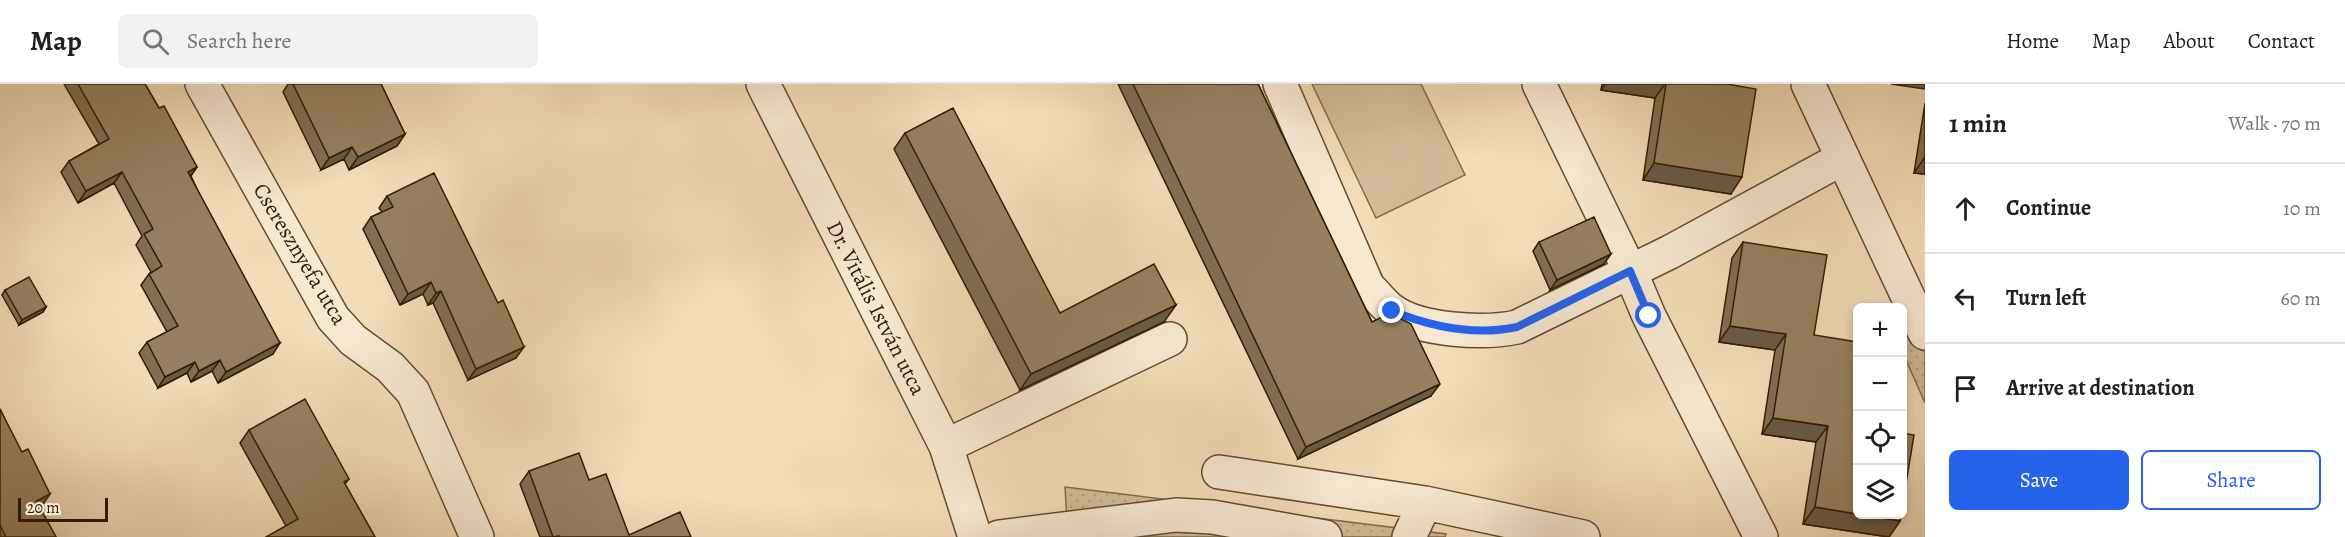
<!DOCTYPE html>
<meta charset="utf-8">
<style>
:root{--surface:#fff;--page:#f2f2f2;--text:#202124;--muted:#757577;--line:#e0e0e0;--accent:#2563eb}
body{margin:0;font-family:Alegreya,serif;background:var(--page);color:var(--text)}
.controls{position:absolute;right:18px;bottom:18px;display:grid;overflow:hidden;border-radius:9px;box-shadow:0 3px 9px #0003}
.controls button{width:54px;height:54px;display:grid;place-items:center;padding:0;border:0;border-bottom:2px solid var(--line);background:var(--surface);color:var(--text);font:30px sans-serif}
.scale{position:absolute;left:18px;bottom:15px;width:90px;box-sizing:border-box;padding-left:6px;border:3px solid #311d02;border-top:0;font-size:16px;line-height:21px;white-space:nowrap;color:#311d02;-webkit-text-stroke:4px #f7e8d1;paint-order:stroke}
.stop{position:absolute;width:18px;height:18px;margin:-14px;border:4px solid #2563eb;border-radius:50%;background:#fff}
.stop.end{background:#2563eb;border-color:#fff;box-shadow:0 2px 6px #0008}
.list{margin:0;padding:0;list-style:none}
h2{display:flex;justify-content:space-between;align-items:center;height:78px;margin:0;padding:0 24px;font-size:26px}
h2 small{font-size:20px;font-weight:400;color:var(--muted)}
.list li{display:grid;grid-template-columns:39px 1fr auto;gap:18px;align-items:center;box-sizing:border-box;height:90px;padding:0 24px;border-top:2px solid var(--line)}
.list b{display:block;font-size:22px;white-space:nowrap}
.list em{font-size:20px;font-style:normal;color:var(--muted)}
.actions{display:flex;gap:12px;padding:18px 24px}
.actions a{flex:1;padding:14px 0;border:2px solid var(--accent);border-radius:9px;text-align:center;font-size:21px;color:var(--accent)}
.actions .main{background:var(--accent);color:#fff}
.icon{flex:none;width:33px;height:33px;fill:none;stroke:currentColor;stroke-width:2;stroke-linecap:round;stroke-linejoin:round}
.map{position:relative;flex:none;width:1925px;height:453px;overflow:hidden}
header{display:flex;align-items:center;gap:36px;box-sizing:border-box;height:84px;padding:0 30px;background:var(--surface);border-bottom:2px solid var(--line)}
header strong{font-size:28px}
nav{display:flex;gap:33px;margin-inline-start:auto;font-size:21px}
.search{width:420px;height:54px;background:var(--page);display:flex;align-items:center;gap:15px;box-sizing:border-box;padding:0 21px;border-radius:9px;color:var(--muted);font-size:22px}
main{display:flex}
aside{flex:1;background:var(--surface)}
.map>svg:first-child{display:block}
.grass{fill:url(#grass-dots);stroke:#826c4e;stroke-width:1.5}
.green{fill:#d2bc99;stroke:#826c4e;stroke-width:1.5}
.lines{fill:none;stroke-linecap:round;stroke-linejoin:round}
.minor-casing{stroke:#624d30;stroke-width:36}
.minor{stroke:#f7e8d1;stroke-width:33}
.wall{fill:#816e53;stroke:#311d02;stroke-width:1.5}
.shaded-wall{fill:#695a44;stroke:#311d02;stroke-width:1.5}
.building{fill:#968061;stroke:#311d02;stroke-width:1.5}
.route{stroke:#2563eb;stroke-width:8}
.labels{text-anchor:middle;dominant-baseline:central;stroke-width:4.5;stroke-linejoin:round;paint-order:stroke}
.street-label{font-size:22px;fill:#311d02;stroke:#f7e8d1}
</style>
<header>
<strong>Map</strong>
<div class="search"><svg class="icon" aria-label="search" viewBox="0 0 24 24"><circle cx="10" cy="10" r="6"/><path d="M15 15l6 6"/></svg>Search here</div>
<nav><a>Home</a><a>Map</a><a>About</a><a>Contact</a></nav>
</header>
<main>
<div class="map">
<svg width="1925" height="453" viewBox="0 0 1925 453">
<defs>
<pattern id="grass-dots" width="8" height="8" patternUnits="userSpaceOnUse" patternTransform="scale(1.5)"><rect width="8" height="8" fill="#d2bc99"/><path d="M2 2h.1M6 6h.1" fill="none" stroke="#b5a182" stroke-width="1.8" stroke-linecap="round"/></pattern>
</defs>
<rect width="100%" height="100%" fill="#f3dcb8"/>
<filter id="stains"><feTurbulence type="fractalNoise" baseFrequency=".00333" numOctaves="4"/><feColorMatrix values="0 0 0 0 .2 0 0 0 0 .09 0 0 0 0 .02 0 0 0 .5 -.17"/></filter>
<radialGradient id="worn" r=".72"><stop offset=".6" stop-color="#630" stop-opacity="0"/><stop offset="1" stop-color="#630" stop-opacity=".3"/></radialGradient>
<path class="grass" d="M 1881,221 L 1925,224 L 1925,319 L 1903,269 L 1902,224 Z
M 1065,403 L 1446,450 L 1445,453 L 1068,453 Z"/>
<path class="green" d="M 1312,0 L 1421,0 L 1465,91 L 1376,134 Z"/>
<g class="lines">
<g class="minor-casing">
<path id="minor" d="M 202,0 L 333,234 L 353,256 L 390,283 L 413,308 L 477,453
M 763,0 L 946,362 L 975,453
M 1280,0 L 1368,203 C 1376,210 1383,220 1391,226 C 1419,247 1484,250 1517,243 L 1670,168 L 1843,74
M 1539,0 L 1630,187 L 1649,232 L 1761,453
M 1808,0 L 1925,249
M 946,362 L 1170,255
M 1219,388 L 1425,419 L 1583,453
M 999,453 L 1176,431 L 1212,433 L 1325,453
M 1409,453 L 1425,419"/>
</g>
<use href="#minor" class="minor"/>
</g>
<path class="wall" d="M 64,0 L 145,0 L 159,24 L 197,83 L 191,92 L 273,270 L 218,299 L 212,287 L 191,298 L 187,289 L 158,304 L 139,269 L 147,258 L 167,248 L 141,201 L 149,190 L 151,188 L 136,161 L 142,152 L 114,99 L 78,119 L 61,88 L 69,77 L 99,60 Z
M 288,0 L 381,0 L 405,50 L 397,62 L 349,86 L 344,75 L 321,86 L 283,8 Z
M 1118,0 L 1258,0 L 1372,238 L 1431,312 L 1298,375 Z
M 1602,0 L 1727,0 L 1731,110 L 1643,96 L 1655,14 L 1601,6 Z
M 1925,19 L 1925,90 L 1914,89 Z
M 905,49 L 1060,229 L 1164,238 L 1020,306 L 894,65 Z
M 387,112 L 516,274 L 468,296 L 433,219 L 428,221 L 423,210 L 400,221 L 363,145 L 371,133 L 382,128 L 379,124 Z
M 1539,158 L 1604,180 L 1550,206 L 1533,167 Z
M 1743,158 L 1814,251 L 1855,341 L 1900,437 L 1889,453 L 1803,440 L 1816,358 L 1762,350 L 1775,266 L 1719,258 L 1732,174 Z
M 5,206 L 46,223 L 43,228 L 19,241 L 2,211 Z
M 0,325 L 44,419 L 39,422 L 56,453 L 0,453 Z
M 249,346 L 349,395 L 345,400 L 375,453 L 286,442 L 240,359 Z
M 529,387 L 589,396 L 629,451 L 691,453 L 540,453 L 520,400 Z"/>
<path class="shaded-wall" d="M 1605,0 L 1665,0 L 1655,14 L 1601,6 Z
M 1891,0 L 1925,0 L 1925,5 Z
M 405,50 L 397,62 L 349,86 L 358,73 Z
M 352,63 L 344,75 L 321,86 L 329,74 Z
M 1925,73 L 1925,90 L 1914,89 Z
M 1654,79 L 1742,93 L 1731,110 L 1643,96 Z
M 197,83 L 189,94 L 188,88 Z
M 122,88 L 114,99 L 78,119 L 86,107 Z
M 1611,170 L 1604,180 L 1550,206 L 1557,196 Z
M 431,198 L 423,210 L 400,221 L 408,210 Z
M 441,207 L 433,219 L 428,221 L 436,209 Z
M 1176,221 L 1164,238 L 1020,306 L 1031,290 Z
M 46,223 L 43,228 L 19,241 L 22,236 Z
M 1730,242 L 1786,250 L 1775,266 L 1719,258 Z
M 280,259 L 273,270 L 218,299 L 226,288 Z
M 524,263 L 516,274 L 468,296 L 476,285 Z
M 220,276 L 212,287 L 191,298 L 199,287 Z
M 195,278 L 187,289 L 158,304 L 165,293 Z
M 1440,300 L 1431,312 L 1298,375 L 1306,363 Z
M 1773,334 L 1828,342 L 1816,358 L 1762,350 Z
M 50,410 L 44,419 L 30,426 L 36,417 Z
M 1815,423 L 1900,437 L 1889,453 L 1803,440 Z"/>
<path class="building" d="M 78,0 L 145,0 L 159,24 L 164,22 L 197,83 L 188,88 L 280,259 L 226,288 L 220,276 L 199,287 L 195,278 L 165,293 L 147,258 L 178,242 L 149,190 L 162,182 L 144,150 L 153,145 L 122,88 L 86,107 L 69,77 L 109,55 Z
M 293,0 L 381,0 L 405,50 L 358,73 L 352,63 L 329,74 Z
M 1133,0 L 1258,0 L 1372,238 L 1390,229 L 1411,240 L 1440,300 L 1306,363 Z
M 1666,0 L 1727,0 L 1756,5 L 1742,93 L 1654,79 Z
M 953,24 L 1060,229 L 1154,180 L 1176,221 L 1031,290 L 905,49 Z
M 434,89 L 498,219 L 503,216 L 524,263 L 476,285 L 441,207 L 436,209 L 431,198 L 408,210 L 371,133 L 393,123 L 387,112 Z
M 1594,133 L 1611,170 L 1557,196 L 1539,158 Z
M 1743,158 L 1827,171 L 1814,251 L 1857,258 L 1857,322 L 1855,341 L 1857,342 L 1857,430 L 1815,423 L 1828,342 L 1773,334 L 1786,250 L 1730,242 Z
M 29,193 L 46,223 L 22,236 L 5,206 Z
M 305,315 L 349,395 L 344,398 L 375,453 L 266,453 L 298,435 L 249,346 Z
M 0,325 L 22,368 L 28,365 L 50,410 L 36,417 L 56,453 L 6,453 L 0,441 Z
M 1902,349 L 1914,351 L 1902,424 Z
M 579,369 L 589,396 L 606,390 L 629,451 L 680,428 L 691,453 L 559,453 L 559,452 L 553,453 L 529,387 Z
M 1859,430 L 1902,430 L 1900,437 Z"/>
<g class="lines">
<path class="route" d="M 1392,227 C 1432,243 1475,252 1517,243 L 1630,187 L 1649,232"/>
</g>
<g class="labels">
<g class="street-label">
<text transform="translate(300 170) rotate(59)">Cseresznyefa utca</text>
<text transform="translate(876 224) rotate(63)">Dr. Vitális István utca</text>
</g>
</g>
<rect width="100%" height="100%" filter="url(#stains)"/>
<rect width="100%" height="100%" fill="url(#worn)"/>
</svg>
<div class="controls">
<button>+</button>
<button>−</button>
<button><svg class="icon" aria-label="locate" viewBox="0 0 24 24"><circle cx="12" cy="12" r="6"/><path d="M12 2v4M12 18v4M2 12h4M18 12h4"/></svg></button>
<button><svg class="icon" aria-label="layers" viewBox="0 0 24 24"><path d="M12 4l9 5-9 5-9-5zM3 14l9 5 9-5"/></svg></button>
</div>
<div class="scale">20 m</div>
<div class="stop" style="left:1649px;top:232px"></div>
<div class="stop end" style="left:1392px;top:227px"></div>
</div>
<aside>
<h2>1 min<small>Walk · 70 m</small></h2>
<ul class="list">
<li><svg class="icon" aria-label="ahead" viewBox="0 0 24 24"><path d="M12 20V5M6 11l6-6 6 6"/></svg><div><b>Continue</b></div><em>10 m</em></li>
<li><svg class="icon" aria-label="left" viewBox="0 0 24 24"><path d="M17 20v-9H6M10 6l-5 5 5 5"/></svg><div><b>Turn left</b></div><em>60 m</em></li>
<li><svg class="icon" aria-label="arrive" viewBox="0 0 24 24"><path d="M6 21V4h12l-3 4 3 4H6"/></svg><div><b>Arrive at destination</b></div></li>
</ul>
<div class="actions"><a class="main">Save</a><a>Share</a></div>
</aside>
</main>
